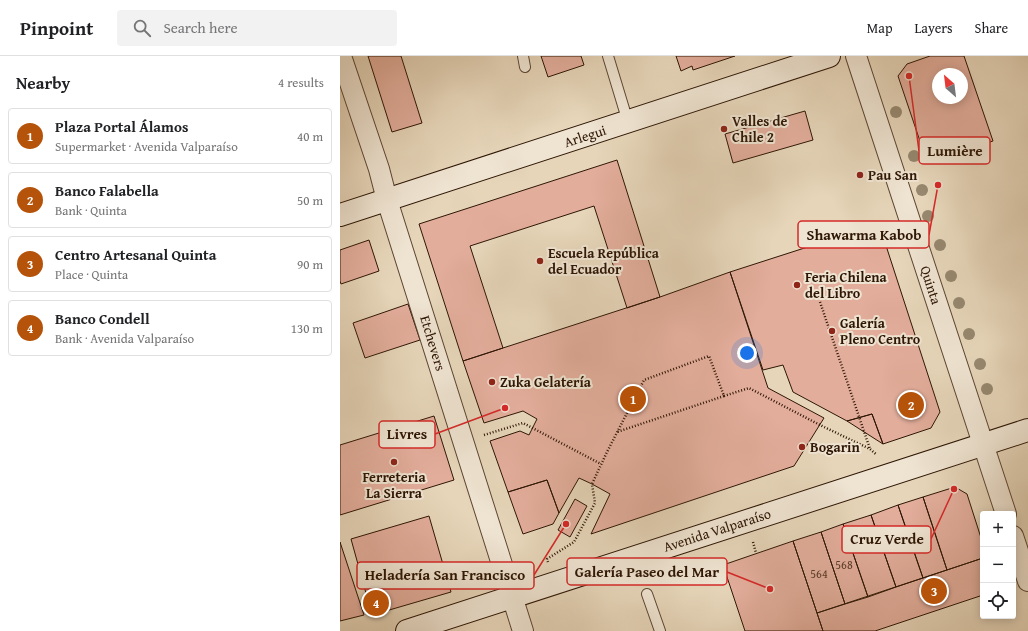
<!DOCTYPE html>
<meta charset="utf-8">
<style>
:root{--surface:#fff;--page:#f2f2f2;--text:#202124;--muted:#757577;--line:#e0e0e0;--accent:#b45309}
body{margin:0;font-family:"Gentium Book Plus",serif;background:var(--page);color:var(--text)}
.controls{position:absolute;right:12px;bottom:12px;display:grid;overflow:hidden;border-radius:4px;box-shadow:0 2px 10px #0003}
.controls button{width:36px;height:36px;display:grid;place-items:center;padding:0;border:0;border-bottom:1px solid var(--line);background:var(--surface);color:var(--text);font:20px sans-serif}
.compass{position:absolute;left:592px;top:12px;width:36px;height:36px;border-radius:50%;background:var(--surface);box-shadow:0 2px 10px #0003;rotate:332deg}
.you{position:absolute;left:407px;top:297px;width:14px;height:14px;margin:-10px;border:3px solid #fff;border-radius:50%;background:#1a73e8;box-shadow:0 0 0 6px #1a73e833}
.badge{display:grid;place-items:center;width:26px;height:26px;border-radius:50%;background:var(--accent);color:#fff;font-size:13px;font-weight:700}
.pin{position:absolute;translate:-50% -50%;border:2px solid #fff;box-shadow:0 1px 4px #0006}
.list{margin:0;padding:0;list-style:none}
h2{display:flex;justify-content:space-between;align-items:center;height:52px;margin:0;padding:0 16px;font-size:17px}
h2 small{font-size:13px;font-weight:400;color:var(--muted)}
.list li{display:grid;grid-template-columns:26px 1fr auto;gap:12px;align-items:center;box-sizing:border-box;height:56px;margin:0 8px 8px;padding:0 8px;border:1px solid var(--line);border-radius:4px}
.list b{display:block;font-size:15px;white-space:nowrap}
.list p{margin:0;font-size:13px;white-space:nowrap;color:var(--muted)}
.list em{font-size:13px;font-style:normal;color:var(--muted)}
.icon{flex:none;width:22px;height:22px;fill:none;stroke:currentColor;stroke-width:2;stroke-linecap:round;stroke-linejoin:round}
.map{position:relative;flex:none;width:688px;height:575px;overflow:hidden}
header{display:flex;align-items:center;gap:24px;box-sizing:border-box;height:56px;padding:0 20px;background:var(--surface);border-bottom:1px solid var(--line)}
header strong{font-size:19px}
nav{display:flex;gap:22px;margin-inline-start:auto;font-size:14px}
.search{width:280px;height:36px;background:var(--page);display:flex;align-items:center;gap:10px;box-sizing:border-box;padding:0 14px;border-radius:4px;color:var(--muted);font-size:15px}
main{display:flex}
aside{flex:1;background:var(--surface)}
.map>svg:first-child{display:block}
.building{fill:#e2ad9b;stroke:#2e1605;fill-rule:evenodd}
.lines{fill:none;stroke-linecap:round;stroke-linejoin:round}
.lane-casing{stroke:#5c4632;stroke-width:12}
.street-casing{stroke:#5c4632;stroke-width:22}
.secondary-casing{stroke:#2e1605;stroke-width:24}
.path{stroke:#2e1605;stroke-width:2.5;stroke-dasharray:1 2;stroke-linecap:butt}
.lane{stroke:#efe4d2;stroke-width:10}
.street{stroke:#efe4d2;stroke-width:20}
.secondary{stroke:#efe4d2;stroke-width:22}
.tree{fill:#96876e}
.poi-dot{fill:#8f2418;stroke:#efe4d2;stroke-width:1.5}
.labels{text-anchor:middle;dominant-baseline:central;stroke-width:4;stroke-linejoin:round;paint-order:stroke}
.number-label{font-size:12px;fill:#5b3c2a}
.poi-label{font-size:14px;font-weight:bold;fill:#2e1605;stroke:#efe4d2;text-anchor:start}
.street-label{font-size:14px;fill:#2e1605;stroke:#efe4d2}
.leader{fill:none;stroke:#d62828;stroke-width:1.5}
.callout-dot{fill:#d62828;stroke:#efe4d2;stroke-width:1.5}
.callout{fill:#efe4d2;stroke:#d62828;stroke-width:1.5}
.callout-label{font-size:15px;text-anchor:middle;font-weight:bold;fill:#2e1605}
</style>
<header>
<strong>Pinpoint</strong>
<div class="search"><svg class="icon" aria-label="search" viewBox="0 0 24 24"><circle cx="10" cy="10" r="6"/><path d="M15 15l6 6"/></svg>Search here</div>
<nav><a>Map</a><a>Layers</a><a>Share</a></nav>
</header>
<main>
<aside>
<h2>Nearby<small>4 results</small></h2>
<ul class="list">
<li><span class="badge">1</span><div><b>Plaza Portal Álamos</b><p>Supermarket · Avenida Valparaíso</p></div><em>40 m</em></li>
<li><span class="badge">2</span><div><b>Banco Falabella</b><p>Bank · Quinta</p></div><em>50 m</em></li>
<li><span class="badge">3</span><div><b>Centro Artesanal Quinta</b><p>Place · Quinta</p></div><em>90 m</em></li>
<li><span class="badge">4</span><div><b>Banco Condell</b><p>Bank · Avenida Valparaíso</p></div><em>130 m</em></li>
</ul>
</aside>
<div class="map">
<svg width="688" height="575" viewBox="0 0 688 575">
<rect width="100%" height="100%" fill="#e6d5b9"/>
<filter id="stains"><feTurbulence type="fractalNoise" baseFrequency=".005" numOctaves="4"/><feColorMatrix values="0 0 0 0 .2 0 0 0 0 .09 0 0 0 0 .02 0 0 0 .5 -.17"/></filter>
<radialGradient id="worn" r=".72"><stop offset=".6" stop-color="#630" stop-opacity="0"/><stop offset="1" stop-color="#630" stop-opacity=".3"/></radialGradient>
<path class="building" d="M 28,0 L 61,0 L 82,67 L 52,76 Z
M 201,0 L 241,0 L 244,9 L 208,21 Z
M 336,0 L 395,0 L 353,14 L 352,10 L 341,15 Z
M 590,0 L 624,0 L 653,85 L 587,106 L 558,20 L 567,8 ZM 598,18 L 622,18 L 622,42 L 598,42 Z
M 465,55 L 473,84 L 393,107 L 385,78 Z
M 277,104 L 320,241 L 287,252 L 254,150 L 130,190 L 163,292 L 123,305 L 79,168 Z
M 539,168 L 600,356 L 591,372 L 543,388 L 532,358 L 507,365 L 453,336 L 443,309 L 423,314 L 390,216 Z
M 29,184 L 39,215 L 1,228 L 0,225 L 0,194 Z
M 390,216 L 428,332 L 484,362 L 454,410 L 251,478 L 270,438 L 252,428 L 239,422 L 219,457 L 207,424 L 168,436 L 150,385 L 180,375 L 189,379 L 197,363 L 183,355 L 144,367 L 123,305 L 320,241 Z
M 68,248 L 80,284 L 25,302 L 13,267 Z
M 532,358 L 543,388 L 507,365 Z
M 94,360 L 114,424 L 0,459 L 0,389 Z
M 207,424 L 219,457 L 213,468 L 183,478 L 168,436 Z
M 615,431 L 627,438 L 643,488 L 643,502 L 607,514 L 583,441 Z
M 583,441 L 607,514 L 583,522 L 558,449 Z
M 235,443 L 247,450 L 230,481 L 218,474 Z
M 558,449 L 583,522 L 556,531 L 531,459 Z
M 531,459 L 556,531 L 528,541 L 503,468 Z
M 89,460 L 111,536 L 32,559 L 11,483 Z
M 503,468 L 528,541 L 505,548 L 481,476 Z
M 481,476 L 505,548 L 477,557 L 453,485 Z
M 453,485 L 483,575 L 405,575 L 383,509 Z
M 0,486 L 24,559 L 0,565 Z
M 643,502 L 643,539 L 535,575 L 483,575 L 477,557 Z"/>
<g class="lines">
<g class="lane-casing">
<path id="lane" d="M 183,0 L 185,11
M 268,0 L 288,66
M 307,538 L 320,575"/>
</g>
<g class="street-casing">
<path id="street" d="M 1,0 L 39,113 L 47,144 L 183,575
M 516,0 L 666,458
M 673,480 L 688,525"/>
</g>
<g class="secondary-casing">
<path id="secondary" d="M 0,159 L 489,0
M 67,575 L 688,374"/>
</g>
<path class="path" d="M 480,246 L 530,393
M 384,340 L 409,332 L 480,369 L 530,393 L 537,399
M 144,379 L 183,367 L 261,408
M 413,486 L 416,497
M 208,506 L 207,503 L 234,486 L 255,447 L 252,428 L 267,396 L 304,324 L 369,300 L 384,340 L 277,376"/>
<use href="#lane" class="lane"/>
<use href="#street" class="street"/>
<use href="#secondary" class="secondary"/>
</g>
<g class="tree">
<circle cx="556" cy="56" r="6"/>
<circle cx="574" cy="100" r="6"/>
<circle cx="582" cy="134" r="6"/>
<circle cx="588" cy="160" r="6"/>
<circle cx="600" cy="189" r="6"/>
<circle cx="611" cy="220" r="6"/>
<circle cx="619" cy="247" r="6"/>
<circle cx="629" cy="278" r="6"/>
<circle cx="640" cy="308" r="6"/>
<circle cx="647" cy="333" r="6"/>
</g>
<g class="poi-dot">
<circle cx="384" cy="73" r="4"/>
<circle cx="520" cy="119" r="4"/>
<circle cx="200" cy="205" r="4"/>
<circle cx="457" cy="229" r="4"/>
<circle cx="492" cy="275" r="4"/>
<circle cx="152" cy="326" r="4"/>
<circle cx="462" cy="391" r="4"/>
<circle cx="54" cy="406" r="4"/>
</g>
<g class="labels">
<g class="number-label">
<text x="504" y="508">568</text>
<text x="479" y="517">564</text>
</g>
<g class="poi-label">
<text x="392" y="65">Valles de<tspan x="392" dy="16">Chile 2</tspan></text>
<text x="528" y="119">Pau San</text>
<text x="208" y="197">Escuela República<tspan x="208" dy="16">del Ecuador</tspan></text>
<text x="465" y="221">Feria Chilena<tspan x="465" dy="16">del Libro</tspan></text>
<text x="500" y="267">Galería<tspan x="500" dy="16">Pleno Centro</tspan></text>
<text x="160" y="326">Zuka Gelatería</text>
<text x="470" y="391">Bogarin</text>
<text x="54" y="421" text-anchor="middle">Ferreteria<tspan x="54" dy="16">La Sierra</tspan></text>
</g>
<g class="street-label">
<text transform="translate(245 80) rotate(-18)">Arlegui</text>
<text transform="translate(591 229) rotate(72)">Quinta</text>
<text transform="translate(93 287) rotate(73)">Etchevers</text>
<text transform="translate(377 474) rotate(-18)">Avenida Valparaíso</text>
</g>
</g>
<path class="leader" d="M569 20L579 95M598 129L589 179M165 352L95 378M614 433L591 483M430 533L387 516M226 468L194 519"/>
<g class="callout-dot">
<circle cx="569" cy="20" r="4"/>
<circle cx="598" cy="129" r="4"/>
<circle cx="165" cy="352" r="4"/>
<circle cx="614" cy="433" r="4"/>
<circle cx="430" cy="533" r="4"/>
<circle cx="226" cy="468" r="4"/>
</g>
<g class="callout">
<rect x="579" y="81" width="71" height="27" rx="4"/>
<rect x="458" y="165" width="131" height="27" rx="4"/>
<rect x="39" y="365" width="56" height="27" rx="4"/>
<rect x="502" y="470" width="89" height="27" rx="4"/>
<rect x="227" y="502" width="160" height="27" rx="4"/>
<rect x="17" y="506" width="177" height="27" rx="4"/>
</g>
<g class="callout-label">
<text x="615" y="100">Lumière</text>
<text x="524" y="184">Shawarma Kabob</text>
<text x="67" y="383">Livres</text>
<text x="547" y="488">Cruz Verde</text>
<text x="307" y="521">Galería Paseo del Mar</text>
<text x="105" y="524">Heladería San Francisco</text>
</g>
<rect width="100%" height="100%" filter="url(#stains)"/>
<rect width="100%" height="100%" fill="url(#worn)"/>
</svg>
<div class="controls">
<button>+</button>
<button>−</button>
<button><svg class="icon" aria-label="locate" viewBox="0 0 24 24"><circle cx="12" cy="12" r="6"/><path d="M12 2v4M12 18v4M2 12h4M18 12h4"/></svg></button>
</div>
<svg class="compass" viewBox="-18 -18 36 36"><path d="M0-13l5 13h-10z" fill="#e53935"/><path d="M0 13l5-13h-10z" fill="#757577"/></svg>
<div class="you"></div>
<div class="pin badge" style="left:293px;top:343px">1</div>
<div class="pin badge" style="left:571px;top:349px">2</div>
<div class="pin badge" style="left:594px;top:535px">3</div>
<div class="pin badge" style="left:36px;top:547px">4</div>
</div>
</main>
